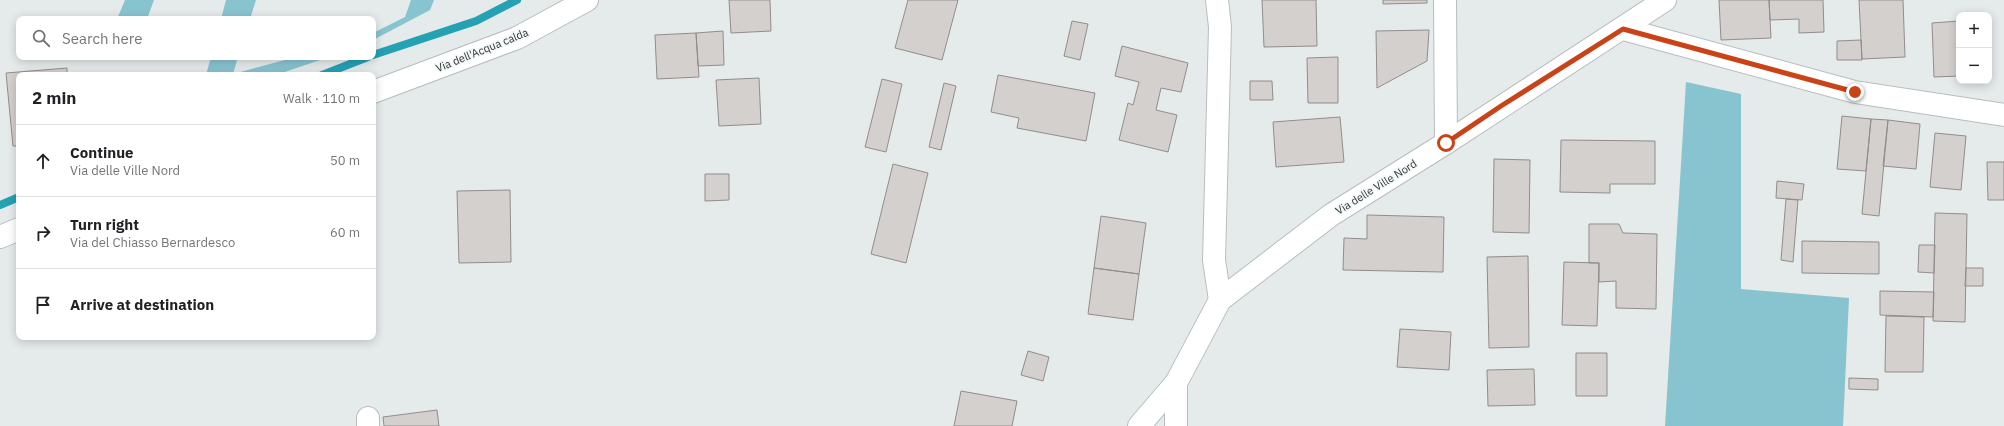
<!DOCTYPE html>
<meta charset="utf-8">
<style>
:root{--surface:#fff;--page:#f2f2f2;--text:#202124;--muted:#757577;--line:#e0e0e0}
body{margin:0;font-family:"IBM Plex Sans",sans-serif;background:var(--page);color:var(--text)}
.controls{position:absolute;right:12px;top:12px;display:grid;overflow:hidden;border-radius:8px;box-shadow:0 2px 10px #0003}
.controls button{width:36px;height:36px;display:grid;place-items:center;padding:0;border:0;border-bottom:1px solid var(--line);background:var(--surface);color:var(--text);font:20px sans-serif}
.stop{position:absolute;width:12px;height:12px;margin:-9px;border:3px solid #ca4217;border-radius:50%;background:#fff}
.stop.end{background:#ca4217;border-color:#fff;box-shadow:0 1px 4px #0008}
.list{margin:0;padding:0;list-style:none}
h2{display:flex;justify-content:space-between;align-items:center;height:52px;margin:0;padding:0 16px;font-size:17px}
h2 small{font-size:13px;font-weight:400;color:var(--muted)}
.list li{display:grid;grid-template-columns:26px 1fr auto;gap:12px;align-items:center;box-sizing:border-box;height:72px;padding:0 16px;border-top:1px solid var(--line)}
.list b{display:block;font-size:15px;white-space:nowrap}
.list p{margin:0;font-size:13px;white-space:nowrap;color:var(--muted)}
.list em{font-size:13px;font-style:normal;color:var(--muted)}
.icon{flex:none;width:22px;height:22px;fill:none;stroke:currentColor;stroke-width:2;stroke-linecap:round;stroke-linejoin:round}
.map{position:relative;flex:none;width:2004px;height:426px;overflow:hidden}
.search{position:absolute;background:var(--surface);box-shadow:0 2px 10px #0003;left:16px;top:16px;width:360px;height:44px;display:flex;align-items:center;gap:10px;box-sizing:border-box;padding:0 14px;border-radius:8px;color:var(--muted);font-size:15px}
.panel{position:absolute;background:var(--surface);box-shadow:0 2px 10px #0003;left:16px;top:72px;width:360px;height:268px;border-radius:8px}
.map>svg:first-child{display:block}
.green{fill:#88c4d0}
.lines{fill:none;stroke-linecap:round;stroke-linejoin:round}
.stream{stroke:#25a1b4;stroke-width:8}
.building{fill:#d4d0ce;stroke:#918d8c}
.minor-casing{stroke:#b9bdbe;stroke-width:24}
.tertiary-casing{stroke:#b9bdbe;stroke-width:24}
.minor{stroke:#fff;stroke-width:22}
.tertiary{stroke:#fff;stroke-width:22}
.route{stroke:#ca4217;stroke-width:5}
.labels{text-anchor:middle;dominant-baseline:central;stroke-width:3.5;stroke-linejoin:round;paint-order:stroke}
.street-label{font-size:11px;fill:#313333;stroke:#f2f7f8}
</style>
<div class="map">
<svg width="2004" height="426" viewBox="0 0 2004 426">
<rect width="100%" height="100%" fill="#e5eaea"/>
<path class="green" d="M 125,0 L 154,0 L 147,19 L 117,19 Z
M 226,0 L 256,0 L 250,19 L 221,19 Z
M 411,0 L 434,0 L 430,10 L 373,40 L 373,33 L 405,17 Z
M 211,57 L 238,57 L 233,74 L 296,57 L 329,57 L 276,75 L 206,75 Z
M 1686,82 L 1741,94 L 1741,289 L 1849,298 L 1843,426 L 1665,426 Z"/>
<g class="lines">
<path class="stream" d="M 373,55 L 476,21 L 517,0
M 322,75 L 368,57
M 0,205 L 19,197"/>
</g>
<path class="building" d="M 729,0 L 770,0 L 771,31 L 731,33 Z
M 908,0 L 958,0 L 942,60 L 895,48 Z
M 1262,0 L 1316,0 L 1317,46 L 1264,47 Z
M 1383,0 L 1427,0 L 1427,3 L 1383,4 Z
M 1719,0 L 1769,0 L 1771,38 L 1721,40 Z
M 1769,0 L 1823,0 L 1824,32 L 1799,33 L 1799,19 L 1770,20 Z
M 1859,0 L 1903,0 L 1905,57 L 1862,59 Z
M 1072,21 L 1088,24 L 1080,60 L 1064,56 Z
M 1959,21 L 1959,76 L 1934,77 L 1932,23 Z
M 1429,30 L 1427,61 L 1377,88 L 1376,31 Z
M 723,31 L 724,65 L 698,66 L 696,33 Z
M 696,33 L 699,77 L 657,79 L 655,35 Z
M 1861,40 L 1862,60 L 1837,60 L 1837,41 Z
M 1122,46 L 1188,63 L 1181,92 L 1161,88 L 1156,110 L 1177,115 L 1168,152 L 1119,140 L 1128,103 L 1133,105 L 1139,82 L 1115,76 Z
M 1338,57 L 1338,103 L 1308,103 L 1307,58 Z
M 67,68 L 67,75 L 19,75 L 19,146 L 13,146 L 6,73 Z
M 998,75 L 1095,93 L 1086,141 L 1017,128 L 1019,118 L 991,112 Z
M 759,78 L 761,124 L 719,126 L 716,80 Z
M 882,79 L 902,84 L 886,152 L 865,147 Z
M 1250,81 L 1272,81 L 1273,100 L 1250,100 Z
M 944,83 L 956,86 L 941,150 L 929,147 Z
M 1842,116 L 1871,119 L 1866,171 L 1837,169 Z
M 1340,117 L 1344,162 L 1276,167 L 1273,122 Z
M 1871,119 L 1888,120 L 1879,216 L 1862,214 Z
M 1888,120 L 1920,124 L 1916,169 L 1883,166 Z
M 1935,133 L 1966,136 L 1961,190 L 1930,187 Z
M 1561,140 L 1655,141 L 1655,184 L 1610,184 L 1610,193 L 1560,192 Z
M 1494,159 L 1530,160 L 1529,233 L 1493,232 Z
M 1987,162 L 2004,162 L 2004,200 L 1988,200 Z
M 893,164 L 928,173 L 906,263 L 871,254 Z
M 705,174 L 729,174 L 729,200 L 705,201 Z
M 1777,181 L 1804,184 L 1802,200 L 1776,198 Z
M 510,190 L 511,262 L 459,263 L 457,191 Z
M 1786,199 L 1798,200 L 1793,262 L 1781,260 Z
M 1935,213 L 1967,214 L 1965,322 L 1933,321 Z
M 1367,215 L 1444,217 L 1443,272 L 1343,270 L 1344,238 L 1367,239 Z
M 1101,216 L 1146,223 L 1139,274 L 1094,268 Z
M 1589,224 L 1619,224 L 1623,233 L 1657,234 L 1656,309 L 1616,308 L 1616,281 L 1599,282 L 1599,263 L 1589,263 Z
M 1802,241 L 1879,242 L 1879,274 L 1802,273 Z
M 1919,245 L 1935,245 L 1934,273 L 1918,272 Z
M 1528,256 L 1529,347 L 1489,348 L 1487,257 Z
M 1564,262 L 1599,263 L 1597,326 L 1562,325 Z
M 1094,268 L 1139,274 L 1133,320 L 1088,314 Z
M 1966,268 L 1983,268 L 1983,286 L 1965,286 Z
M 1880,291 L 1934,292 L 1933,317 L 1880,315 Z
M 1886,316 L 1924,317 L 1923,372 L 1885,372 Z
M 1400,329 L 1451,332 L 1449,370 L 1397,367 Z
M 1028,351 L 1049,357 L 1043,381 L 1021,375 Z
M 1576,353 L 1607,353 L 1607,396 L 1576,396 Z
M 1534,369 L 1535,405 L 1488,406 L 1487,370 Z
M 1849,378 L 1878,379 L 1878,390 L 1849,389 Z
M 961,391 L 1017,401 L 1012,426 L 954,426 Z
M 437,410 L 439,426 L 384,426 L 383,417 Z"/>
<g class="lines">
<g class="minor-casing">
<path id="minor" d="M 1217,0 L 1220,27 L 1214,260 L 1220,300
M 1445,0 L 1446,143
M 1623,29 L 1855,92 L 2004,115
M 368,426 L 368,418
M 1176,426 L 1176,383"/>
</g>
<g class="tertiary-casing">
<path id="tertiary" d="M 373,92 L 517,38 L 587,0
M 0,237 L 19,229
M 1139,426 L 1176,383 L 1220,300 L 1331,215 L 1446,143 L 1665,0"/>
</g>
<use href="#minor" class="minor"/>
<use href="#tertiary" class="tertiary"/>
</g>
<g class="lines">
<path class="route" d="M 1446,143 L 1501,106 L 1623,29 L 1855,92"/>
</g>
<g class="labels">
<g class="street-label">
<text transform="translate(482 50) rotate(-22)">Via dell'Acqua calda</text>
<text transform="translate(1376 187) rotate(-32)">Via delle Ville Nord</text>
</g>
</g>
</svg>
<div class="controls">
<button>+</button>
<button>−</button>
</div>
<div class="stop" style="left:1446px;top:143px"></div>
<div class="stop end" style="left:1855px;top:92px"></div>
<div class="search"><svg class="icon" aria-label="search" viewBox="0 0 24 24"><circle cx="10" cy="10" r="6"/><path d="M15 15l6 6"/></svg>Search here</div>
<section class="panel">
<h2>2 min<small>Walk · 110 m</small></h2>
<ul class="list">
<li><svg class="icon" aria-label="ahead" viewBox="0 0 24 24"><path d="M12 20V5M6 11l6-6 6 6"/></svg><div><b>Continue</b><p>Via delle Ville Nord</p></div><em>50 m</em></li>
<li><svg class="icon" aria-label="right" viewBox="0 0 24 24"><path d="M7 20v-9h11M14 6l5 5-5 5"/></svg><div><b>Turn right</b><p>Via del Chiasso Bernardesco</p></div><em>60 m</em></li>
<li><svg class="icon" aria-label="arrive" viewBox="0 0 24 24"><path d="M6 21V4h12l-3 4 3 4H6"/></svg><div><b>Arrive at destination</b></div></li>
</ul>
</section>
</div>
